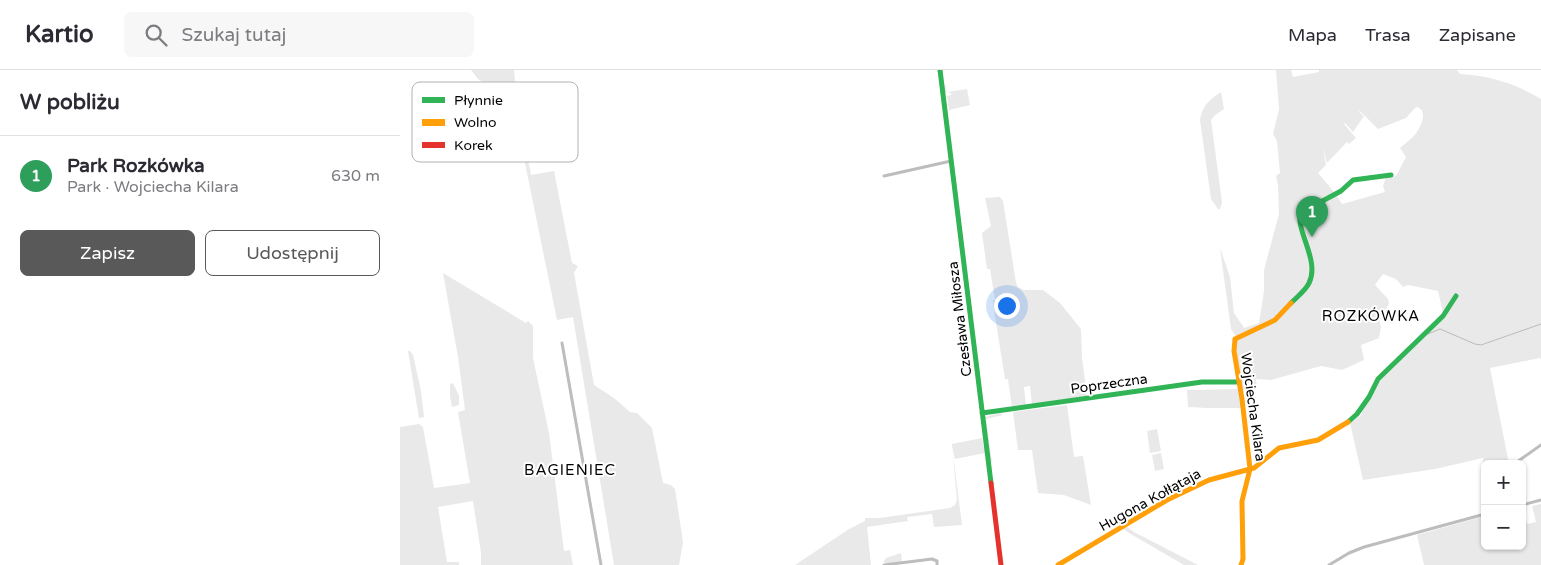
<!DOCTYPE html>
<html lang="pl">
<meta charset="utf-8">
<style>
:root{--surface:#fff;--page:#f7f7f7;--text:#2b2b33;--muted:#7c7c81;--line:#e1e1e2;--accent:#595959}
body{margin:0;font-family:"Varela Round",sans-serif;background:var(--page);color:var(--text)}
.controls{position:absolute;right:15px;bottom:15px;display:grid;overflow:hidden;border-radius:8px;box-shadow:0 1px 4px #0004}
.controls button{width:45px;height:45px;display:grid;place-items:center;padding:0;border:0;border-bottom:1px solid var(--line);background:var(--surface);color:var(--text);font:25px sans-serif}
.you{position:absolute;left:606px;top:235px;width:18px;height:18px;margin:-12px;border:4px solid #fff;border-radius:50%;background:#1a73e8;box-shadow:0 0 0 8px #1a73e833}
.badge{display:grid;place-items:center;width:32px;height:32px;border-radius:50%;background:var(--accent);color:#fff;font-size:16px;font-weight:700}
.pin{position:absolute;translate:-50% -41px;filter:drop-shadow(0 1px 2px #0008)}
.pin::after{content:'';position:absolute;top:26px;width:18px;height:15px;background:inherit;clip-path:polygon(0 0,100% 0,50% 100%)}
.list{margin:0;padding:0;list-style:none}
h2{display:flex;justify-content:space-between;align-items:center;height:65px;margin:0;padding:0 20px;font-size:21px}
h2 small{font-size:16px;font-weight:400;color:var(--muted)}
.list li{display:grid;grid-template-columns:32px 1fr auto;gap:15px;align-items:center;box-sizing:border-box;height:80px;padding:0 20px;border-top:1px solid var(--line)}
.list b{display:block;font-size:19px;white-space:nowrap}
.list p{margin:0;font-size:16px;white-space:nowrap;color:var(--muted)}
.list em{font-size:16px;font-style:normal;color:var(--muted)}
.actions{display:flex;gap:10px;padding:15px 20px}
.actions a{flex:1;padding:11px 0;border:1px solid var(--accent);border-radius:8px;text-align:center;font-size:18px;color:var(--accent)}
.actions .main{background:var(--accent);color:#fff}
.icon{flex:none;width:28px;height:28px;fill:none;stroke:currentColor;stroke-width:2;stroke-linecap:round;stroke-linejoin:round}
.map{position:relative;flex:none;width:1141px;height:495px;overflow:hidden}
header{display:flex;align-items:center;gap:30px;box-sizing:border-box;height:70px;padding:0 25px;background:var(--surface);border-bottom:1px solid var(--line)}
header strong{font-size:24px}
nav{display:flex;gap:28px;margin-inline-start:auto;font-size:18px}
.search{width:350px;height:45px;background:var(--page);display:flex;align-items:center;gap:12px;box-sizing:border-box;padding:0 18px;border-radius:8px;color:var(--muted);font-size:19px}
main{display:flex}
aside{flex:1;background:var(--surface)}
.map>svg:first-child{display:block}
.green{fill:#e9e9e9;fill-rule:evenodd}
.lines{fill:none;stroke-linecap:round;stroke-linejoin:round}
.stream{stroke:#bbb;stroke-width:1}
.street{stroke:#bdbdbd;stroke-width:3}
.fast{stroke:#30b455;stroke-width:5}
.slow{stroke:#ff9f0a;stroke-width:5}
.jam{stroke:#e5322d;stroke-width:5}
.labels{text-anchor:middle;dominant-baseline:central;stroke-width:4;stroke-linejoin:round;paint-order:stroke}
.street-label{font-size:14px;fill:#000;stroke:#fff}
.neighbourhood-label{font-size:15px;letter-spacing:1px;fill:#000;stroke:#fff}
.key{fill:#fff;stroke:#b2b2b2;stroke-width:1}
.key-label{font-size:14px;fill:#000}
</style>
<header>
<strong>Kartio</strong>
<div class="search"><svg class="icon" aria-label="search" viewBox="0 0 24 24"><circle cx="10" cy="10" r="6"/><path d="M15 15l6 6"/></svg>Szukaj tutaj</div>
<nav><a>Mapa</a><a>Trasa</a><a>Zapisane</a></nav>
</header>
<main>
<aside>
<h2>W pobliżu<small></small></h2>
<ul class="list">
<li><span class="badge" style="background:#2e9e5b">1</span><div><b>Park Rozkówka</b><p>Park · Wojciecha Kilara</p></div><em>630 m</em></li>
</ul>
<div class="actions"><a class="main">Zapisz</a><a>Udostępnij</a></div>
</aside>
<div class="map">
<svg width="1141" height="495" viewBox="0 0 1141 495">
<rect width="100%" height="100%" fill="#fff"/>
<path class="green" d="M 71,0 L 114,0 L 116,23 L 104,29 L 99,23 L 78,9 Z
M 876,0 L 891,0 L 893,7 L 919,2 L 919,0 L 1057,0 L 1060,4 C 1091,6 1114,13 1141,29 L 1141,290 L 1140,288 L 1090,298 L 1109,394 L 1085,394 L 1085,408 L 1083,388 L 1035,399 L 963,410 L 950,353 L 961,345 L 971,318 L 979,304 L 1001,285 L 1043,243 L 1038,221 L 1008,215 L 1003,217 L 996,209 L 983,204 L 975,215 L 988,229 L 989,234 L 986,239 L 978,244 L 981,257 L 979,268 L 961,275 L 964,290 L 942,300 L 921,296 L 871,310 L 856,309 L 857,319 L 842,320 L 834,276 L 837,268 L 831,259 L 820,178 L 830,207 L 834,243 L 844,258 L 859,253 L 864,221 L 864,200 L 879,144 L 878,115 L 876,106 L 880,103 L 877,71 L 873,64 L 879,39 ZM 1016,37 C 1030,39 1020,60 1013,67 C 1009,71 1004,74 1000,78 L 1006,87 L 996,106 L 986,107 L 983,116 L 985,122 L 942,134 L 935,123 L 937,121 L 934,122 L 918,103 L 926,95 L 923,78 L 927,93 L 947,72 L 949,74 L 956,68 L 944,54 L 945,53 L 953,62 L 964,46 L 958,41 L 961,42 L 978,59 L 1006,48 Z
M 544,14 L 545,14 L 547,22 L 567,19 L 570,35 L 549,40 L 547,26 L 551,25 L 551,23 L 545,22 Z
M 821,22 L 824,39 L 815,45 L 811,50 L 822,132 L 820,139 L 818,139 L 811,129 L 800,50 C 802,36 809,30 821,22 Z
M 118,36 L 131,105 L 154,101 L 172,193 L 178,196 L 174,203 L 194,315 L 214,328 L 230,342 L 237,343 L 252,358 L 263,413 L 271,415 L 275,419 L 283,472 L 279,495 L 214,495 L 173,247 L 157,250 L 115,44 L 111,40 L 105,41 Z
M 600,127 L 603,131 L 616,213 L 618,217 L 624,220 L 643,220 L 660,233 L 681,259 L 682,288 L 687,326 L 632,334 L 630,316 L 624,317 L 626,336 L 612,338 L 608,309 L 605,309 L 594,240 L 593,230 L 595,230 L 590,199 L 587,199 L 582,163 L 591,156 L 585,128 Z
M 43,203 L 126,253 L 128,251 L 133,256 L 133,288 L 149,363 L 164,481 L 170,480 L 173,495 L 81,495 L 81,483 L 73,431 L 38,437 L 47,492 L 59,492 L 59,495 L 0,495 L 0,357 L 19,354 L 23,357 L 34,418 L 70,413 L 58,342 L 65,340 L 58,287 Z
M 8,281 L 10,281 L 13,285 L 21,321 L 24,347 L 19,348 Z
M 52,313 L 54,315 L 59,326 L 59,335 L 52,337 L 50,326 L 50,314 Z
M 839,319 L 842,338 L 807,338 L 788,337 L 787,320 Z
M 667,335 L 674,387 L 683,386 L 691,435 L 664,425 L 638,423 L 632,380 L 618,380 L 613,342 Z
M 600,343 L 603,345 L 586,349 L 592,392 L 590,392 L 585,347 Z
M 757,359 L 761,381 L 750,383 L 747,361 Z
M 582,368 L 584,378 L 584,368 L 586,388 L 585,383 L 555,389 L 552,376 L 562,455 L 534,457 L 532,444 L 507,447 L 508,451 L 467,457 L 471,495 L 395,495 L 449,459 L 465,451 L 465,448 L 480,448 L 550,438 L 555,435 L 557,430 L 552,375 L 552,374 Z
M 761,383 L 764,399 L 755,401 L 752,385 Z
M 1141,434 L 1141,495 L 1024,495 L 1017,465 L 1085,446 L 1085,476 L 1122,476 L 1122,438 L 1127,454 L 1136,452 L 1132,436 Z
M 726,456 L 734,462 L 798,495 L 784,495 L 729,463 L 722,458 Z
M 501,483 L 502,492 L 485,494 L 484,491 L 486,488 Z"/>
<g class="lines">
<path class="stream" d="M 1028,264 L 1040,259 L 1075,274 L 1081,275 L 1141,254"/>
<path class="street" d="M 484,106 L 551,91
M 162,273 L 201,495
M 1114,394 L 1141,375
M 1122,435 L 1141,430
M 484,495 L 532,489 L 537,491 L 537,495
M 929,495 L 949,483 L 964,477 L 1085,444"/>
<path class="fast" d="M 540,0 L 591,413
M 891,233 C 897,227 906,220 909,213 C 921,190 892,155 902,142 L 941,121 L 953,110 L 991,105
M 582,343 L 802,312 L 839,312
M 948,352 L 957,344 L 969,327 L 978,309 L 1043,246 L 1056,226"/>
<path class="slow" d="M 658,495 L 767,430 L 809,410 L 854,398 L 879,378 L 918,370 L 948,352
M 841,495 L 843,489 L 842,431 L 850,399 L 842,329 L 834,281 L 835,269 L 875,250 L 891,233"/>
<path class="jam" d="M 591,413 L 601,495"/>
</g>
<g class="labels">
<g class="street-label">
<text transform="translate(560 249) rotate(-97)">Czesława Miłosza</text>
<text transform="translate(709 314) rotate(-8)">Poprzeczna</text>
<text transform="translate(853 337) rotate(82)">Wojciecha Kilara</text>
<text transform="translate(750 430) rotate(-29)">Hugona Kołłątaja</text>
</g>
<g class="neighbourhood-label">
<text x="971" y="246">ROZKÓWKA</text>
<text x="170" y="400">BAGIENIEC</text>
</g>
</g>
<rect x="12" y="12" width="166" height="80" rx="8" class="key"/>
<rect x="22" y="27" width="23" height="6" fill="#30b455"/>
<rect x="22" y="49" width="23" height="7" fill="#ff9f0a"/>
<rect x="22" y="72" width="23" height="6" fill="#e5322d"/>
<g class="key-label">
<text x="54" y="35">Płynnie</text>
<text x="54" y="57">Wolno</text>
<text x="54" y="80">Korek</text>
</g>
</svg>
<div class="controls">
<button>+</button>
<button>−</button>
</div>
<div class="you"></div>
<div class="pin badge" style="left:912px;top:167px;background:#2e9e5b">1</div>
</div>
</main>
